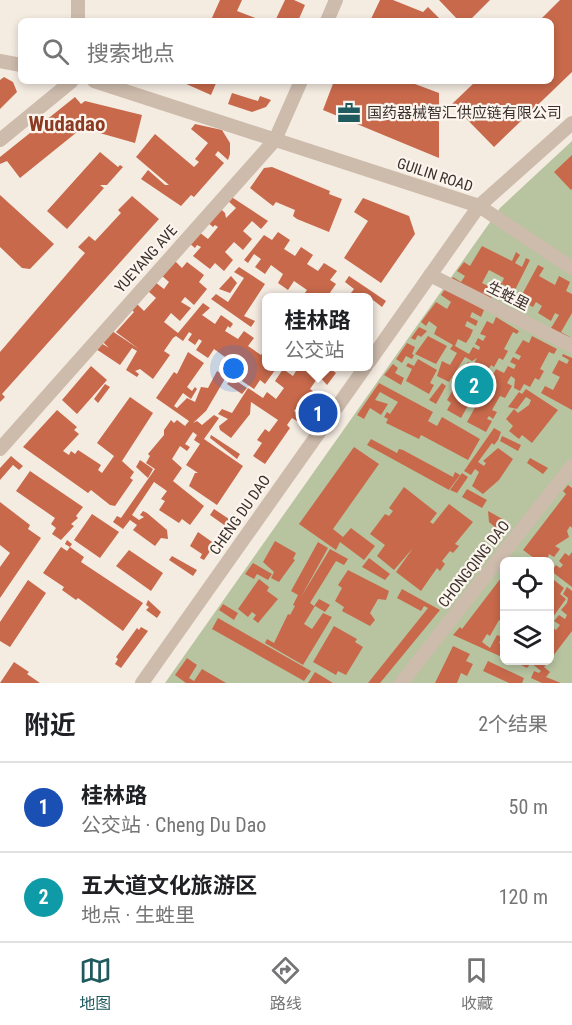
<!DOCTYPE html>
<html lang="zh">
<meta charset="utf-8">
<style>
:root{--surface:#fff;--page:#f2f2f2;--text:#202124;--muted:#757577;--line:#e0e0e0;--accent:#1f5a5e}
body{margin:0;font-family:"Roboto Condensed","Noto Sans SC",sans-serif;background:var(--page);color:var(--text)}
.controls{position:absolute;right:18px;bottom:18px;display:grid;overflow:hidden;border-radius:9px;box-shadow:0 3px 9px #0003}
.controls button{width:54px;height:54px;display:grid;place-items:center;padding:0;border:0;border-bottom:2px solid var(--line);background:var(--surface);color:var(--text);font:30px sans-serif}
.you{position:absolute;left:234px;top:369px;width:21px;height:21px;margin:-15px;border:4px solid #fff;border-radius:50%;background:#1a73e8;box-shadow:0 0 0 9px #1a73e833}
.badge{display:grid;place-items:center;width:39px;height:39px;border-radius:50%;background:var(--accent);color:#fff;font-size:20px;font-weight:700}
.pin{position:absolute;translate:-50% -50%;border:3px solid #fff;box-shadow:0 2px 6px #0006}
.popup{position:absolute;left:262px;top:293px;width:111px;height:78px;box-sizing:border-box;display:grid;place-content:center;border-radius:9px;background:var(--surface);filter:drop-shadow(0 2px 4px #0005);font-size:20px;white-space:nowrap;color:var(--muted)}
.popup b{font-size:22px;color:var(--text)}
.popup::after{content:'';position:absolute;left:50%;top:100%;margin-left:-12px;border:12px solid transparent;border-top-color:var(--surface)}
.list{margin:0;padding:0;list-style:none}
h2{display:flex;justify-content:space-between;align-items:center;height:78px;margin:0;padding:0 24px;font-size:26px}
h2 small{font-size:20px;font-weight:400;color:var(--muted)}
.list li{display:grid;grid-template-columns:39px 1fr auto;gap:18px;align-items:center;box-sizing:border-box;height:90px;padding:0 24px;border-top:2px solid var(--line)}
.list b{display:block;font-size:22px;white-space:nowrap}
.list p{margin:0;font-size:20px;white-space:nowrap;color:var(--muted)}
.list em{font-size:20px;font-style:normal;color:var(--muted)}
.icon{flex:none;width:33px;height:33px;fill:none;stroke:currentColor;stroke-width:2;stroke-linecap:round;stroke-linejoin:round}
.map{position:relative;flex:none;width:572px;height:683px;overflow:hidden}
.search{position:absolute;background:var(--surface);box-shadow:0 3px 9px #0003;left:18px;right:18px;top:18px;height:66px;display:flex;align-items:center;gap:15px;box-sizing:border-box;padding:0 21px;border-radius:9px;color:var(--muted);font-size:22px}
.sheet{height:258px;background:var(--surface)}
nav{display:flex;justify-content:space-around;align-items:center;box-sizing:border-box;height:84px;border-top:2px solid var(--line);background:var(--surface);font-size:16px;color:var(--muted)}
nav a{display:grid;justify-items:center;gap:3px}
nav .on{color:var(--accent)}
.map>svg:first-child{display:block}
.green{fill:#b8c4a0;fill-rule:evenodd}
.building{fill:#c8694b}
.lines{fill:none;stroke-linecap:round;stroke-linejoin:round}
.minor{stroke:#cdbbac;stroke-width:14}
.labels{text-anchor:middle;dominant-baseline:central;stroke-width:4.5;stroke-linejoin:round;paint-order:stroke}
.poi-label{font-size:15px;fill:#3b302b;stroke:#fbf5ee;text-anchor:start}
.street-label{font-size:15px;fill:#3b302b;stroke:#fbf5ee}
.district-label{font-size:21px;font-weight:bold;fill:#8c3b22;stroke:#fbf5ee}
</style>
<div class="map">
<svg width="572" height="683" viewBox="0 0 572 683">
<rect width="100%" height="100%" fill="#f4ebe1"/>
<path class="green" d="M 572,141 L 572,683 L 165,683 L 500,208 ZM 504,562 L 550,562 L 550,660 L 504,660 Z"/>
<path class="building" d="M 220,0 L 242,0 L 237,11 L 263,21 L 211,20 Z
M 285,0 L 294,0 L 305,5 L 298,21 L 275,21 Z
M 380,0 L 393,0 L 423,12 L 428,7 L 442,21 L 370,21 Z
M 439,0 L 490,0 L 469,21 L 459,21 Z
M 560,0 L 572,0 L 572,72 L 494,147 L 452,104 L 476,81 L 551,81 L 551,21 L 539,21 Z
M 4,77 L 13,82 L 17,92 L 0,109 L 0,80 Z
M 185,81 L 217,81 L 211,95 L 184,83 Z
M 334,81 L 407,81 L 439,93 L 439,158 L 323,110 Z
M 232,93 L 258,101 L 260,96 L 271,100 L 266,107 L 252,112 L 228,104 Z
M 75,97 L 81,104 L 85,101 L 142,115 L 135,143 L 82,128 L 20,178 L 7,161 L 0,164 L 0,157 Z
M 195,124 L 222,130 L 230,143 L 230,154 L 228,160 L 218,151 L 215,155 L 224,163 L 194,197 L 191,195 L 181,206 L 141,179 L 148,170 L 165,185 L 169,185 L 136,157 L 155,134 L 194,167 L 199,162 L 195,159 L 208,143 L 191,129 Z
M 100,152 L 118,167 L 120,165 L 123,167 L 107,185 L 100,185 L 104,188 L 67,229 L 47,211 Z
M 572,155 L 572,189 L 571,190 L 554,172 Z
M 272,167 L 330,191 L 329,194 L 342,199 L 329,232 L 297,219 L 293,216 L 295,210 L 276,202 L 273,206 L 250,188 L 264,168 Z
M 0,195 L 54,244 L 30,269 L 22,268 L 0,247 Z
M 132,196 L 159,219 L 2,394 L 5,397 L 0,402 L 0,352 L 85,253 L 78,247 L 89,236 L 95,241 L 121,213 L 118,210 Z
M 230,196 L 268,221 L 261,229 L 252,221 L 243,231 L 252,239 L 243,250 L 234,242 L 225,252 L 233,260 L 224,271 L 215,263 L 210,269 L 193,256 L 201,247 L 197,245 L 195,248 L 189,243 L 199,232 L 208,239 L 218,227 L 215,225 L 213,227 L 207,222 L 220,208 L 225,213 L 226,218 L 236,208 L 227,200 Z
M 363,198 L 409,216 L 415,234 L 381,283 L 344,258 L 368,221 L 354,212 Z
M 278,232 L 290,240 L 284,249 L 295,256 L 301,247 L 313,255 L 307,264 L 318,271 L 324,263 L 337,271 L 330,280 L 336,284 L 327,297 L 302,297 L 307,290 L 294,281 L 288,290 L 278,283 L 283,274 L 271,265 L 265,274 L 255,267 L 261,259 L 254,254 L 248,263 L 244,260 L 264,235 L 272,240 Z
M 482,246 L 512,261 L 516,252 L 520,255 L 515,263 L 522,267 L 526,258 L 530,260 L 511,298 L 504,295 L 509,288 L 502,284 L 499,289 L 493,285 L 497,280 L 502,283 L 504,278 L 489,270 L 482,283 L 496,290 L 494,292 L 486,288 L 483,293 L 492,297 L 489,303 L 449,282 L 453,277 L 461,282 L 465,276 L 457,271 L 464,262 L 470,266 Z
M 174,260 L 182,268 L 187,262 L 204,275 L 199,282 L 207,289 L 194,305 L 185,297 L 181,302 L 191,308 L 180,321 L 171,313 L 164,322 L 178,333 L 203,303 L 210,308 L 202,315 L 215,324 L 221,315 L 231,322 L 233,324 L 230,328 L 228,326 L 225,331 L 238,339 L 244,331 L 254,338 L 248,346 L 261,355 L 267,346 L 267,366 L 278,366 L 265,384 L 260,380 L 254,389 L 242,381 L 248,372 L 237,365 L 231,374 L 219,365 L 225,357 L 214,349 L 208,358 L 196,350 L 202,341 L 199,339 L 195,345 L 188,340 L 192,334 L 189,332 L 183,341 L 176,336 L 173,338 L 164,351 L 170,355 L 153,379 L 140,369 L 135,371 L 139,374 L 137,377 L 126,370 L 137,351 L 132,348 L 120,365 L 96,349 L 101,343 L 109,348 L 103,342 L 112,331 L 139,349 L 116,332 L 134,312 L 131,309 L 136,303 L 144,311 L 156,298 L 148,291 L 155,282 L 164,289 L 169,282 L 161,275 Z
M 538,265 L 544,268 L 539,276 L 555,285 L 559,276 L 570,282 L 566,291 L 572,294 L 572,313 L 561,332 L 570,337 L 567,341 L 546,336 L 559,315 L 555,313 L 551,321 L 538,313 L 542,306 L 536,302 L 533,307 L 529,305 L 532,300 L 528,298 L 524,306 L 518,302 Z
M 239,267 L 265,284 L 244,316 L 255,321 L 251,327 L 211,299 L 216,294 L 228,302 L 244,278 L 234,272 Z
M 231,276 L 237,283 L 230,293 L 219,289 Z
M 349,276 L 386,301 L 382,307 L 373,300 L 369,306 L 369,297 L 348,297 L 354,289 L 345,282 Z
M 445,289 L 484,310 L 481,317 L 472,312 L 470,317 L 478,321 L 476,326 L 467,321 L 465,326 L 473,330 L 470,337 L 466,343 L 458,339 L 455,346 L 469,354 L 473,347 L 479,350 L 480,347 L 475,344 L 478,338 L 483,341 L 486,336 L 480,334 L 487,321 L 493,324 L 496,317 L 519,331 L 517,334 L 513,332 L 504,349 L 508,351 L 503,360 L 499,358 L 494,367 L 491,365 L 461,418 L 447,410 L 451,403 L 447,400 L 454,388 L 458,391 L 466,377 L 461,374 L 468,362 L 473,365 L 477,358 L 472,361 L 465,357 L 449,382 L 437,376 L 442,361 L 450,365 L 457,353 L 450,349 L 453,345 L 434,334 L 437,327 L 429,321 L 426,326 L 421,322 L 436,302 L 447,309 L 451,302 L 441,295 Z
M 419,327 L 427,331 L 421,337 L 418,335 L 415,340 L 411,338 Z
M 428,336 L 447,346 L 436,364 L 415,354 Z
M 532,336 L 557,349 L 554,354 L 549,352 L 540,369 L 544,371 L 539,380 L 535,378 L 530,387 L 524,384 L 520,391 L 514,388 L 515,379 L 511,376 L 507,383 L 512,386 L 505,398 L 500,396 L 492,410 L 497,412 L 493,419 L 489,416 L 487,419 L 492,421 L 486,432 L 467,422 L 496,369 L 504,373 L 508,366 L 514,369 L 516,365 L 510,362 L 513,357 L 519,360 L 521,356 L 515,353 L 523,340 L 529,343 Z
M 407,343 L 415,347 L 412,354 L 414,355 L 412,359 L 406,356 L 402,363 L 396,359 Z
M 188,352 L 204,363 L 187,387 L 192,391 L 195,387 L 197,389 L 191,399 L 183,393 L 174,406 L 177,408 L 187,398 L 195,402 L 201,387 L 208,388 L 217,371 L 226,377 L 206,411 L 193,423 L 197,421 L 202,425 L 214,415 L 219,418 L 204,439 L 243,466 L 217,505 L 189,486 L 195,473 L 198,473 L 186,465 L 200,444 L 194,440 L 197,435 L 193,432 L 185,444 L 190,447 L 187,451 L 180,446 L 172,459 L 182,468 L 173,481 L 204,506 L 190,525 L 182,519 L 179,523 L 159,510 L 165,501 L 161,499 L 167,491 L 154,482 L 132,515 L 139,520 L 144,517 L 140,515 L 143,511 L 147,513 L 167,530 L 168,539 L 161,538 L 155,546 L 133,530 L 137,525 L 130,520 L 123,529 L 113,522 L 117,516 L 121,518 L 155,469 L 146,463 L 150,456 L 148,454 L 164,435 L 164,430 L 171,420 L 174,423 L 177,420 L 185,426 L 189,421 L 156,398 L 174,372 L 177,374 Z
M 563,354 L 572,358 L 572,410 L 541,393 L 545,386 L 553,390 L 560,377 L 552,373 L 559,360 L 567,364 L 569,360 L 562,356 Z
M 418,359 L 437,370 L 430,383 L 434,385 L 429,394 L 406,381 L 412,369 L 406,366 L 408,363 L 414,366 Z
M 393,364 L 398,368 L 395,373 L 404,378 L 401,385 L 384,375 Z
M 91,366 L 107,380 L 77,414 L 62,400 Z
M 299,366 L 327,366 L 336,373 L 327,385 L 319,376 L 310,389 L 320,396 L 313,406 L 303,399 L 294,411 L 304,418 L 300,423 L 292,418 L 287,425 L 290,428 L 265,464 L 253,456 L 262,443 L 257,440 L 265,429 L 269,432 L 278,420 L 251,402 L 250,414 L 231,438 L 220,430 L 219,426 L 228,419 L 218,414 L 222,409 L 232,413 L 248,388 L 263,398 L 267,392 L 276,399 L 284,388 L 275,381 L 283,369 L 293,376 Z
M 232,378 L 247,388 L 242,394 L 227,384 Z
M 379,383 L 433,412 L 428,421 L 437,426 L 442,417 L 480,439 L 468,460 L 421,435 L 419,439 L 386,423 L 388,419 L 384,417 L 387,412 L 390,414 L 398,402 L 380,392 L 375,400 L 388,404 L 381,415 L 370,408 L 364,419 L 357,415 Z
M 442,383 L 446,386 L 436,404 L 429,400 Z
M 105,384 L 110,387 L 98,403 L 94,399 Z
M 526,389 L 558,410 L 532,443 L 522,435 L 519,439 L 509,431 L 513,426 L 506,419 L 514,409 L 518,413 L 529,405 L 531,400 L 526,397 L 517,409 L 508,407 L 519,392 L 522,394 Z
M 130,397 L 153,413 L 122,461 L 134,472 L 130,478 L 133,480 L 115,506 L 110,505 L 91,490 L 88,493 L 23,447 L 57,410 L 77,427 L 74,430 L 79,434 L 63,451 L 69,455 L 71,451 L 75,454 L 78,450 L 101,465 L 98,470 L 102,473 L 114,456 L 97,443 Z
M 494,428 L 501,432 L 498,440 L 494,445 L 492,443 L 478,462 L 484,466 L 486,463 L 483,461 L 498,448 L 513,459 L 499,480 L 483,494 L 472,486 L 479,472 L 475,469 L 471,475 L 464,471 Z
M 211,435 L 240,454 L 237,459 L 210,438 Z
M 502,436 L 521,445 L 518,451 L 500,441 Z
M 371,439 L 397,453 L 399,449 L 403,450 L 453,477 L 455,472 L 460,475 L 449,490 L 367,445 Z
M 354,447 L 379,464 L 333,529 L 343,537 L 351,528 L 375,546 L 364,560 L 340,542 L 336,550 L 299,524 Z
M 11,456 L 23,466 L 19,470 L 13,465 L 0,480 L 0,468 Z
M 530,458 L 548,468 L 543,474 L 527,463 Z
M 140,460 L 153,469 L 148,478 L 136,467 Z
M 30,471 L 83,507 L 76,516 L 78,518 L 71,524 L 74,526 L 61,540 L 52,534 L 56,528 L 51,524 L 55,518 L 16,491 Z
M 462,473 L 468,477 L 457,493 L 450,490 Z
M 568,485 L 572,488 L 572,528 L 570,526 L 567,531 L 569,537 L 555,546 L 560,549 L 554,557 L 549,554 L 547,561 L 538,561 L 523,550 L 566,494 L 563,491 Z
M 404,487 L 437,513 L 430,522 L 433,524 L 449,504 L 473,522 L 455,544 L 459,546 L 453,553 L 450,551 L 442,561 L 445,564 L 440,571 L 437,568 L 421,591 L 396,572 L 413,548 L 394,570 L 377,556 L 385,545 L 370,534 L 385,514 L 389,516 L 393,511 L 389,508 Z
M 467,489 L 487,500 L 482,508 L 462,497 Z
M 0,502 L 30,525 L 28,529 L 41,538 L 0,598 L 0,567 L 10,553 L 0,545 Z
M 214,509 L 232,521 L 227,527 L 210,515 Z
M 488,511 L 506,521 L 499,531 L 489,522 Z
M 92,514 L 119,532 L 100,558 L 74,540 Z
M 198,532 L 215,544 L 204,560 L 200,558 L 202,554 L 190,546 Z
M 67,540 L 72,544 L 70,547 L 84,557 L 81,562 L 143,603 L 123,631 L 78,598 L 76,600 L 62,590 L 64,587 L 43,573 L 61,547 L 67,551 L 70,547 L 65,544 Z
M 275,541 L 296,553 L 293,559 L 295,560 L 279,582 L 271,578 L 274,572 L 263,562 Z
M 318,542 L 328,548 L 301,597 L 330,549 L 348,559 L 344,565 L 336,561 L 310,603 L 314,606 L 319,599 L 330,605 L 325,612 L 315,606 L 304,624 L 312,629 L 323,613 L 332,617 L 303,665 L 265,643 L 267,639 L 274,643 L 288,614 L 290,615 L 295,606 L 293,605 L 298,595 L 291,591 Z
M 129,550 L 163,573 L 151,591 L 116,566 Z
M 572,552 L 572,587 L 551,571 L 556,565 L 560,568 L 563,565 L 559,561 L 565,553 L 569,556 Z
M 172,556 L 197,570 L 193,576 L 169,560 Z
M 369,558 L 390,574 L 385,580 L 362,567 Z
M 253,563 L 272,574 L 268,580 L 257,574 L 254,579 L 245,574 Z
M 348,570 L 389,591 L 386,600 L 378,599 L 370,613 L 375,620 L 370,626 L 342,611 L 344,607 L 335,601 L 342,588 L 338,585 Z
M 504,574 L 504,621 L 503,623 L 499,620 L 490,636 L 487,634 L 482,642 L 490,648 L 497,635 L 502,637 L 499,643 L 504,645 L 504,658 L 453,635 L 460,627 L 462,629 Z
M 259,579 L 269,587 L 267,591 L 278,599 L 258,623 L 253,619 L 256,615 L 252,612 L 248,617 L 238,609 Z
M 28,580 L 46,593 L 10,647 L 0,641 L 0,622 Z
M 554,580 L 564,588 L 560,594 L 566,599 L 550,621 L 550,585 Z
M 567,587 L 572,591 L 572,631 L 550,660 L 550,625 L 556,630 L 560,625 L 554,621 L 559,615 L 565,619 L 567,615 L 561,610 L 567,603 L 568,598 L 563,594 Z
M 402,589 L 440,610 L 380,683 L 368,683 L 428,608 L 424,606 L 421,611 L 397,598 Z
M 148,600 L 161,612 L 157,618 L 146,610 L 149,607 L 146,605 Z
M 223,604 L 238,613 L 234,620 L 219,610 Z
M 218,618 L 311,671 L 304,681 L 212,629 Z
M 334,626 L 357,639 L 355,642 L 363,647 L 346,675 L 338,671 L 336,675 L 313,662 Z
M 141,627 L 148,631 L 121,668 L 115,664 L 118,659 L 116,657 L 137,628 L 139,630 Z
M 453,646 L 470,654 L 466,661 L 473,664 L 467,676 L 461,673 L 457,683 L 435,683 Z
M 187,658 L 197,665 L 189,678 L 194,681 L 202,669 L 226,683 L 186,683 L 175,675 Z
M 511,660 L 549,660 L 544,667 L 550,672 L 546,677 L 561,683 L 542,683 L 531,678 L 534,671 L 539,673 L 541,671 L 531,663 L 527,668 Z
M 488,661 L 524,678 L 522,683 L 509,683 L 483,671 Z
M 14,662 L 29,672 L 27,674 L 40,683 L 0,683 Z
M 315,672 L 333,683 L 308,683 Z"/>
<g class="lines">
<path class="minor" d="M 78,0 L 78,21
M 327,21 L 336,0
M 0,61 L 21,65
M 94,81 L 479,206 L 572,268
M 0,140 L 72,81
M 430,275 L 572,346
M 369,362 L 479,206 L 572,123
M 0,449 L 275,140 L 301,81
M 142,683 L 366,366
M 401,683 L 572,466"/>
</g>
<defs>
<g id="office-bare" transform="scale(1.8)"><path d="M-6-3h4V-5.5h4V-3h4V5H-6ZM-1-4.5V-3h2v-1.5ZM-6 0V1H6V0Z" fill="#1f5a5e" stroke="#fbf5ee" stroke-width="2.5" paint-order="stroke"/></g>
</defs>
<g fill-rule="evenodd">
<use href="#office-bare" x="349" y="113"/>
</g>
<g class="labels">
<g class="poi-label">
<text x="367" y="113">国药器械智汇供应链有限公司</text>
</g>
<g class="street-label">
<text transform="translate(435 175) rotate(18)">GUILIN ROAD</text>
<text transform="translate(146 259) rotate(-48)">YUEYANG AVE</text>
<text transform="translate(508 296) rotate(27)">生﨡里</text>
<text transform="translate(240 515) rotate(-55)">CHENG DU DAO</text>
<text transform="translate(474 564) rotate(-52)">CHONGQING DAO</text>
</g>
<g class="district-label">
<text x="67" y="124">Wudadao</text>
</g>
</g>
</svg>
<div class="controls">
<button><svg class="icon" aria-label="locate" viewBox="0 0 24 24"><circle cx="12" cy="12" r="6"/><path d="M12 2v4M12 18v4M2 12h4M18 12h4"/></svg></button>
<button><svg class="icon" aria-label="layers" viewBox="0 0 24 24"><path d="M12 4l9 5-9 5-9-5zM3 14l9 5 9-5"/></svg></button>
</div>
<div class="you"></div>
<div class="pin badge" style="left:318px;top:413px;background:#1a4fb4">1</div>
<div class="popup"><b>桂林路</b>公交站</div>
<div class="pin badge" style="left:474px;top:385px;background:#0f9aa8">2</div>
<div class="search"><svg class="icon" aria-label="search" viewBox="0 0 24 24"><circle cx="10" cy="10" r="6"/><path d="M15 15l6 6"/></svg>搜索地点</div>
</div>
<section class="sheet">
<h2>附近<small>2个结果</small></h2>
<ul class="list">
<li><span class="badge" style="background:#1a4fb4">1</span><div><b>桂林路</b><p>公交站 · Cheng Du Dao</p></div><em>50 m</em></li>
<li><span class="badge" style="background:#0f9aa8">2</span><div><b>五大道文化旅游区</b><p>地点 · 生﨡里</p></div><em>120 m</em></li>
</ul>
</section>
<nav>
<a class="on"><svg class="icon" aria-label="map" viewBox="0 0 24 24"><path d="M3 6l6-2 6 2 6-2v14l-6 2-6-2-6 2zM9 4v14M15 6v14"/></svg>地图</a>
<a><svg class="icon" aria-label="directions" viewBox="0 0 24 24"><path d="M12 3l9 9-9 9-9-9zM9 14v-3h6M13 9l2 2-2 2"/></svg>路线</a>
<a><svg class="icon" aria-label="saved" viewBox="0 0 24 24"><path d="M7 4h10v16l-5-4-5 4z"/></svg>收藏</a>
</nav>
